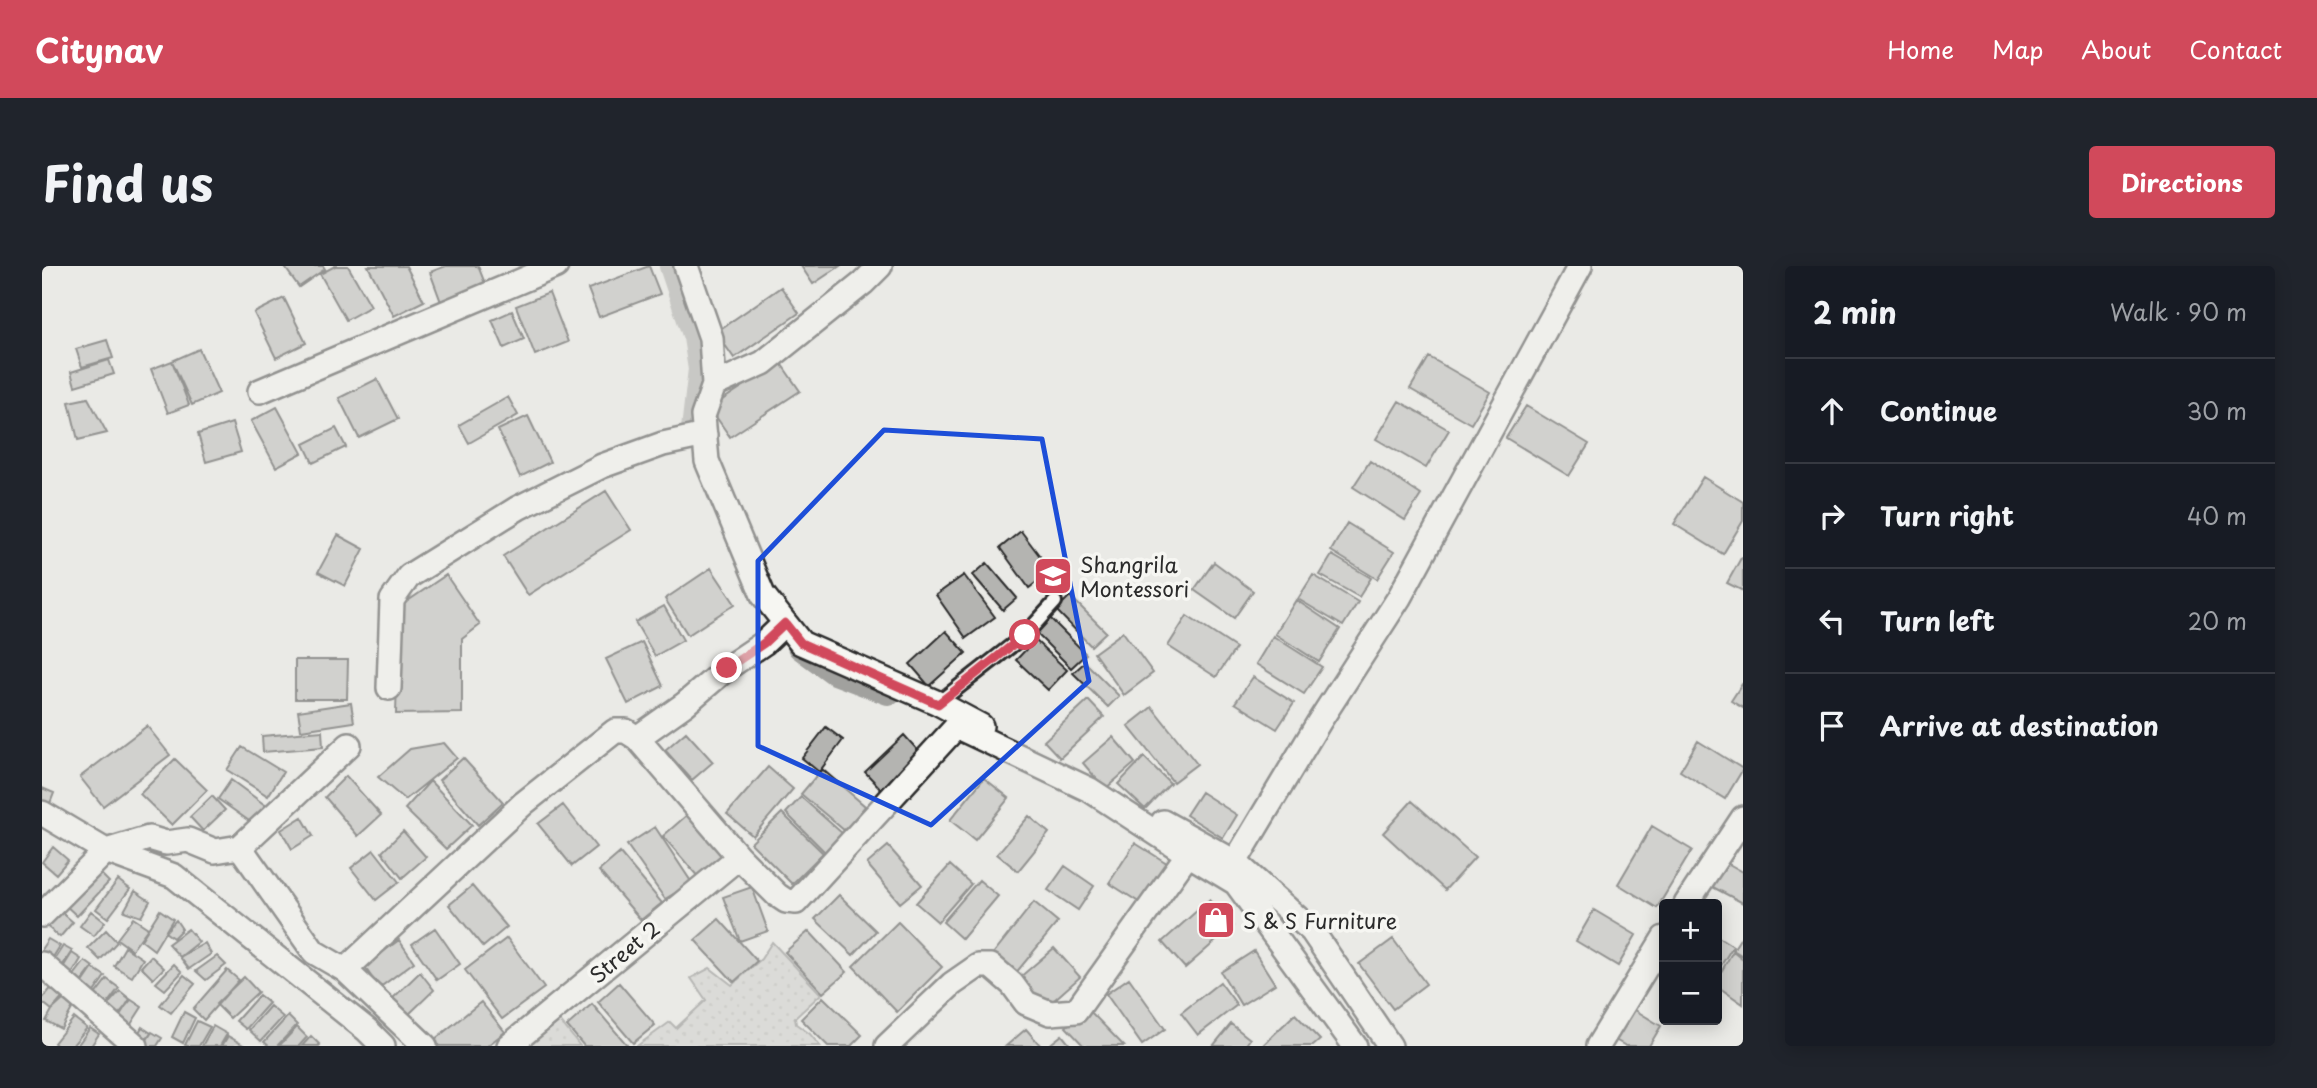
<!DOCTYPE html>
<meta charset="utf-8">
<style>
:root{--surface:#171b24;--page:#20242c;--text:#f1f3f6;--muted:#9ea1a6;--line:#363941;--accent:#d1495b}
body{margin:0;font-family:"Playpen Sans",sans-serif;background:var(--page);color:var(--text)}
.controls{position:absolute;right:21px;bottom:21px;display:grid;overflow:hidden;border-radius:7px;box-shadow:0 4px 18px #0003}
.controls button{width:63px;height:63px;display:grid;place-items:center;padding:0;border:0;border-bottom:2px solid var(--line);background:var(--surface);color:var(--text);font:35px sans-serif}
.stop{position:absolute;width:21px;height:21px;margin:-16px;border:5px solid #d1495b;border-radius:50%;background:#fff}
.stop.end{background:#d1495b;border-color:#fff;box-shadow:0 2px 7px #0008}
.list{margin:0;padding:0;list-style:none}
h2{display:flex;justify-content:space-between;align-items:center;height:91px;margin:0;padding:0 28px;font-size:30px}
h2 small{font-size:23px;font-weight:400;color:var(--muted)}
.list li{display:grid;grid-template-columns:46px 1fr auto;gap:21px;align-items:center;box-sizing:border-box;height:105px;padding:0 28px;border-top:2px solid var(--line)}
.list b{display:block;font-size:26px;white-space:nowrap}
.list em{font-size:23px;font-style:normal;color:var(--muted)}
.icon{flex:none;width:38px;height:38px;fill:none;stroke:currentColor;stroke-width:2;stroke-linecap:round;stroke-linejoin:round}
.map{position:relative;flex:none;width:1701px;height:780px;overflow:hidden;border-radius:7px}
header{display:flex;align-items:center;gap:42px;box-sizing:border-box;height:98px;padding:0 35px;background:var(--accent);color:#fff}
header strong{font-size:33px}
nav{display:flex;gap:38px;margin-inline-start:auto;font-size:24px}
.intro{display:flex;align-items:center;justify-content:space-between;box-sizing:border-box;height:168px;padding:0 42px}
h1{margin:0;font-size:49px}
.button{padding:18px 32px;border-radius:7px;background:var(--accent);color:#fff;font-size:24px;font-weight:700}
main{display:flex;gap:42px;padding:0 42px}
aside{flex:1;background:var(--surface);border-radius:7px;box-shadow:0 4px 18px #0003}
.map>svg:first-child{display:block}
.grass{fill:url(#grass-dots);stroke:#7a7a79;stroke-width:2}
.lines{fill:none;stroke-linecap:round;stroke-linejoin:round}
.canal{stroke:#a1a19e;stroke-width:28}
.building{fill:#b4b4b1;stroke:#2b2b2b;stroke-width:2}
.lane-casing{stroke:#2b2b2b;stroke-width:18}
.street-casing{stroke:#2b2b2b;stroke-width:28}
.lane{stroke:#f6f6f2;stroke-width:12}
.street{stroke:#f6f6f2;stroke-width:23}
.route{stroke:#d1495b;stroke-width:9}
.marked{fill:none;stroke:#1d4ed8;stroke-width:5;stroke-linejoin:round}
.labels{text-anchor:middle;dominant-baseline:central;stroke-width:7;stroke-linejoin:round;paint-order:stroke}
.poi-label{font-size:21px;fill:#2b2b2b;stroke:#f6f6f2;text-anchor:start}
.street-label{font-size:21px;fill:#2b2b2b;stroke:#f6f6f2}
</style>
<header>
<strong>Citynav</strong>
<nav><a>Home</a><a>Map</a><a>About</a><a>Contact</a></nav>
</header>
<div class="intro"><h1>Find us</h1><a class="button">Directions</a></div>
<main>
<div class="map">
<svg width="1701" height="780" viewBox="0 0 1701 780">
<defs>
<pattern id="grass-dots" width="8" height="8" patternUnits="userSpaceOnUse" patternTransform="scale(1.75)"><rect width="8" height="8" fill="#cacac7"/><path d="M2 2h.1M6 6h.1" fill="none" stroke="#aeaeab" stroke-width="1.8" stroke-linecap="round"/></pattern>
</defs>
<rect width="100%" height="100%" fill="#eaeae6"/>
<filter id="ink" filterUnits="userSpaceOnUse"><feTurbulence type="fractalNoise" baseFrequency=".0143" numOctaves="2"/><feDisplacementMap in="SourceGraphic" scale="14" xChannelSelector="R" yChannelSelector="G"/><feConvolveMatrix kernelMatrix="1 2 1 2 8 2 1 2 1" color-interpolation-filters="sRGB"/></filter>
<g filter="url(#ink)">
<path class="grass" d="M 730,676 L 779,728 L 753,752 L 754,758 L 768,768 L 778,780 L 595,780 L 628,756 L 634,762 L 664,734 L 649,712 L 668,702 L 690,719 L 719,693 Z
M 518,755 L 538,780 L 486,780 Z"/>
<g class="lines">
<path class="canal" d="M 631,0 L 655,71 L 660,103 L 653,163
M 759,380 L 793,405 L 846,425"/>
</g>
<path class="building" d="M 242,0 L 281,0 L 283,3 L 257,21 Z
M 293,0 L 306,0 L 329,40 L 304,54 L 278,8 Z
M 326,0 L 364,0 L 382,35 L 352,50 Z
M 404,0 L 436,0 L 444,20 L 399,36 L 388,6 Z
M 607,0 L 618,28 L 557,51 L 546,23 Z
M 759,0 L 798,0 L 771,18 Z
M 739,21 L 757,47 L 692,92 L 674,66 Z
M 507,27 L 526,76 L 493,89 L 474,40 Z
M 242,32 L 264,77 L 234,92 L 212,47 Z
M 470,45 L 482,73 L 462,82 L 450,54 Z
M 65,74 L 71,92 L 40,101 L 34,83 Z
M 157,83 L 177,127 L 150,139 L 130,95 Z
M 1387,91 L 1448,126 L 1429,158 L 1368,123 Z
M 67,94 L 72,108 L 33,120 L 29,106 Z
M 130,95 L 147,139 L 126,147 L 109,103 Z
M 738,96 L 758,125 L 688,171 L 668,142 Z
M 335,113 L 356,153 L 317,172 L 297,132 Z
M 466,131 L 476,149 L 427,177 L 417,159 Z
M 46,132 L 65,167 L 36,174 L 27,136 Z
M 1357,135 L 1407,164 L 1384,202 L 1334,173 Z
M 1484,140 L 1547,178 L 1527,210 L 1464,172 Z
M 235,141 L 260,187 L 234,201 L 209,155 Z
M 486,150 L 508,196 L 478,211 L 456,164 Z
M 190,157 L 199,186 L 164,196 L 156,168 Z
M 294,162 L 304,181 L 271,197 L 262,178 Z
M 1328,195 L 1379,229 L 1363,254 L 1311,221 Z
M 1661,211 L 1701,236 L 1701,255 L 1681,288 L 1632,258 Z
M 564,225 L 589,264 L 486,329 L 461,290 Z
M 1305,257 L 1352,286 L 1335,313 L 1289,285 Z
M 979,265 L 1009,305 L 987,322 L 958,282 Z
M 296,269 L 322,283 L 303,320 L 276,306 Z
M 1290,289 L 1329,312 L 1317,331 L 1278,309 Z
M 1699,292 L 1701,293 L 1701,325 L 1685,317 Z
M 1172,296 L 1211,325 L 1192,352 L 1152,324 Z
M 945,297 L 975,332 L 961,344 L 931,309 Z
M 669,302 L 693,338 L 646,369 L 623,333 Z
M 404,309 L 438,359 L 420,373 L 420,447 L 354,448 L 357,341 Z
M 922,309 L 953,351 L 924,372 L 894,329 Z
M 1271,309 L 1316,336 L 1301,360 L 1256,333 Z
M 1028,330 L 1064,366 L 1049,380 L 1014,344 Z
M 1254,334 L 1298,363 L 1277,396 L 1233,368 Z
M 622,340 L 641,374 L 613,390 L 593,356 Z
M 1005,349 L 1044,388 L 1029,402 L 991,364 Z
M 1145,350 L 1194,382 L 1174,411 L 1126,380 Z
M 904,365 L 924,387 L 887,420 L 868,398 Z
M 1081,366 L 1111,407 L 1082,429 L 1052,387 Z
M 1231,370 L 1280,401 L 1262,428 L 1214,398 Z
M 993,374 L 1025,404 L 1006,424 L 974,394 Z
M 600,376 L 621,420 L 586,438 L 564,393 Z
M 253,394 L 306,394 L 305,433 L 253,433 Z
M 1043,396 L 1077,430 L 1066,441 L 1031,407 Z
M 1211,411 L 1252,437 L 1235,463 L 1193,437 Z
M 1700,418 L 1701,419 L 1701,442 L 1689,435 Z
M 1046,434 L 1062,451 L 1018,492 L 1002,475 Z
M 309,437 L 312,456 L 259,464 L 256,445 Z
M 1110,441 L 1155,498 L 1131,516 L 1086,460 Z
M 105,460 L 128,489 L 61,540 L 38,511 Z
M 784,461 L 801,474 L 777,506 L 760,492 Z
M 280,465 L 281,481 L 221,486 L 220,470 Z
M 644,466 L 671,496 L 650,514 L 623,484 Z
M 862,469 L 880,489 L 842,526 L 823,506 Z
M 1071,471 L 1093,497 L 1063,523 L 1041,497 Z
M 1656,475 L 1701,503 L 1683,533 L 1638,505 Z
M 402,477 L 415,492 L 363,534 L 336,511 L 368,483 Z
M 200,481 L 241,506 L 226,530 L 185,504 Z
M 1102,491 L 1128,517 L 1103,543 L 1076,518 Z
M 421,492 L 461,536 L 436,559 L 397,514 Z
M 133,493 L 165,524 L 130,559 L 98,528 Z
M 726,501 L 751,523 L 711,570 L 685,548 Z
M 780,503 L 823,540 L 803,565 L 759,528 Z
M 304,510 L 339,549 L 316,570 L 283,531 Z
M 942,512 L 967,532 L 933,574 L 908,554 Z
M 189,514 L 223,539 L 210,557 L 176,533 Z
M 388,515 L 430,559 L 404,583 L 363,543 Z
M 0,522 L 12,527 L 7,540 L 0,537 Z
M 1159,526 L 1195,549 L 1181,572 L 1144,549 Z
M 170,530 L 183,544 L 161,565 L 148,551 Z
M 759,531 L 801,568 L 784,587 L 744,547 Z
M 1370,535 L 1433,591 L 1403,624 L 1341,567 Z
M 521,539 L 554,581 L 530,600 L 496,558 Z
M 740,547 L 781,587 L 750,618 L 709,577 Z
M 645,549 L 681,591 L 657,612 L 621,570 Z
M 987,550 L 1007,567 L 976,605 L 955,588 Z
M 260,551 L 271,570 L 250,583 L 239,564 Z
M 1610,560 L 1650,584 L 1615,642 L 1576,618 Z
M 613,561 L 650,617 L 623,633 L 585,579 Z
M 361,565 L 384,591 L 360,612 L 340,586 Z
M 1093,577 L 1128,599 L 1103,640 L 1067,617 Z
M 846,580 L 880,619 L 858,637 L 825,598 Z
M 11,581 L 26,594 L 14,608 L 0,596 Z
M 332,584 L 357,616 L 334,634 L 309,602 Z
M 578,587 L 620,637 L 599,654 L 557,605 Z
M 1678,593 L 1701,606 L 1701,637 L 1665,618 Z
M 908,599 L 929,618 L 896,656 L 874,637 Z
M 1023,600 L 1052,620 L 1036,644 L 1006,624 Z
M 55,604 L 67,616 L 35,650 L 22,638 Z
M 76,614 L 88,623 L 66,652 L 54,643 Z
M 937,614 L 956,630 L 920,673 L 901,656 Z
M 430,620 L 465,661 L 441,681 L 407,639 Z
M 710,621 L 726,665 L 698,675 L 681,631 Z
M 93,625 L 108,635 L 99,651 L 82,645 Z
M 797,629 L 834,665 L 811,689 L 773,653 Z
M 1167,634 L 1191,660 L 1143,702 L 1120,676 Z
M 992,636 L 1016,656 L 973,708 L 950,689 Z
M 17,644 L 31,656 L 18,671 L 3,659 Z
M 118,644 L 131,653 L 112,684 L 99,674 Z
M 1552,644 L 1594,669 L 1576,700 L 1534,675 Z
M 49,645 L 63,656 L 52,670 L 38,660 Z
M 91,652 L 106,662 L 90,684 L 75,673 Z
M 677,653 L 715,695 L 692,716 L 653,674 Z
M 134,654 L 140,663 L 131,672 L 123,666 Z
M 856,656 L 900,701 L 855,746 L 811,700 Z
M 393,662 L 418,698 L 395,714 L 370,678 Z
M 146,663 L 157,676 L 138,691 L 126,678 Z
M 64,664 L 75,676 L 58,694 L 46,682 Z
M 767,665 L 805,706 L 781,727 L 743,686 Z
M 1701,668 L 1701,690 L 1691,684 Z
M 1675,670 L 1691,680 L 1675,706 Z
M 465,672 L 502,722 L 460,753 L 423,704 Z
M 6,673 L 18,680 L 8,696 L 0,691 L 0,682 Z
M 1351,673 L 1384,718 L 1351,743 L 1317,698 Z
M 357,674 L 372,696 L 337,722 L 322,700 Z
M 163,677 L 169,688 L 147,703 L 138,691 Z
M 21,680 L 30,685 L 17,705 L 8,700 Z
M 83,681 L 101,693 L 90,711 L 72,700 Z
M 1012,682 L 1038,711 L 1003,742 L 977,712 Z
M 1212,685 L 1233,718 L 1199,739 L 1179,706 Z
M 1691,685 L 1701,693 L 1701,738 L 1675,720 L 1675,713 Z
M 30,687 L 39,693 L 27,713 L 17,708 Z
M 109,690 L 122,702 L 111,713 L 99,701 Z
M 175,690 L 184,699 L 164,714 L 154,705 Z
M 43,695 L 51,701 L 35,722 L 27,716 Z
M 132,698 L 140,706 L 123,724 L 114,717 Z
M 51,702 L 63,710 L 48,732 L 36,724 Z
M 185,704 L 197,714 L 162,754 L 151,743 Z
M 378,706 L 392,724 L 364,751 L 349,734 Z
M 142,709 L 153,718 L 129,747 L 118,739 Z
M 202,711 L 216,726 L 188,752 L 174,738 Z
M 1087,712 L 1123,763 L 1100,779 L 1064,728 Z
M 65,713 L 77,722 L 61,743 L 49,734 Z
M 1178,716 L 1195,739 L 1156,769 L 1139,747 Z
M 577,717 L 613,759 L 591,777 L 556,736 Z
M 11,720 L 22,730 L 10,744 L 0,736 L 0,733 Z
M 78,725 L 89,734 L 72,754 L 61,744 Z
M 217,729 L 227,737 L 204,763 L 194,755 Z
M 781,731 L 820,769 L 809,780 L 786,780 L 759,753 Z
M 88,733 L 100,741 L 84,766 L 72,759 Z
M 21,734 L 31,741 L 19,763 L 4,755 L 10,744 Z
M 439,736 L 463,766 L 445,780 L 397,780 L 392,774 Z
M 550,738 L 586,780 L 542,780 L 525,760 Z
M 1585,739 L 1619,760 L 1607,780 L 1584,780 L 1566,770 Z
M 228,740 L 241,751 L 219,775 L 207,764 Z
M 1044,741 L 1082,780 L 1042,780 L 1024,761 Z
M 142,746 L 153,752 L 141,777 L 130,771 Z
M 1253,748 L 1278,774 L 1271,780 L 1220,780 Z
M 246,750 L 255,759 L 235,780 L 227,780 L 222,776 Z
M 32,752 L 45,762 L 30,780 L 15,780 L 12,777 Z
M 155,755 L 168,761 L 157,780 L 145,780 L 143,779 Z
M 1189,758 L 1208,773 L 1203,780 L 1171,780 Z
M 171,760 L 185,768 L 178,780 L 160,780 Z
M 100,761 L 109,767 L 100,780 L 92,775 Z
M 255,761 L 265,771 L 257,780 L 237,780 Z
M 48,762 L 57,768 L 49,780 L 35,780 Z
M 984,763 L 999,780 L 964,780 Z
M 110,766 L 120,772 L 115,780 L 101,780 Z
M 1020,769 L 1029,780 L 1006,780 Z
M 186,770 L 203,780 L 180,780 Z
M 269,770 L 278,779 L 277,780 L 260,780 Z"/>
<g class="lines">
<g class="lane-casing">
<path id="lane" d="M 896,437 L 983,369 L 1013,336"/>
</g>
<g class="street-casing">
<path id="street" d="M 644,0 L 669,72 L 672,119 L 661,150 L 665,195 L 721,329 L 759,377 L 896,437 L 939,460
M 672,119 L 721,97 L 821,17 L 838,0
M 218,125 L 514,0
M 347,422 L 350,334 L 367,310 L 476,242 L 560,200 L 621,178 L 663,169
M 595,472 L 643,438 L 685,402 L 722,377 L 743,357
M 0,547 L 64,585 L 132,610 L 325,764 L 341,780
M 1121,556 L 1193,596
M 198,581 L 307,479
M 1644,638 L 1701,552
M 0,649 L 64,585 L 107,572 L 124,577 L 146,574 L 173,585 L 198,581 L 272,686 L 303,704 L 383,780
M 0,698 L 94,780
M 303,704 L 482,537 L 573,465 L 584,465 L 595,472 L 697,591 L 735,629 L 744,635 L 754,636 L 914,461 L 922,464 L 1048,524 L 1146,588 L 1194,617 L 1313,780
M 467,780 L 697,591
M 845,780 L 910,718 L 936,700 L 949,700 L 970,718 L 984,737 L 1008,747 L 1034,745 L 1146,588
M 1348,780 L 1270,665 L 1193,596 L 1277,456 L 1357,332 L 1538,0
M 1556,780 L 1622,672"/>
</g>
<use href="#lane" class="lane"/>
<use href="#street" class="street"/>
</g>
</g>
<g class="lines" filter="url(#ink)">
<path class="route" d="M 685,402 L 722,377 L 743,357 L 759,377 L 896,438 L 983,369"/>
</g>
<path d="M0 0H1701V780H0ZM 842,164 L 1000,173 L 1047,415 L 889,559 L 716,480 L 716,295 Z" fill="#eaeae6" fill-opacity=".55" fill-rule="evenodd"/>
<path class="marked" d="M 842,164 L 1000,173 L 1047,415 L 889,559 L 716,480 L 716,295 Z"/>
<defs>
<g id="school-square" transform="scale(2.0125)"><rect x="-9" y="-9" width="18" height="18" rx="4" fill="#d1495b" stroke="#f6f6f2"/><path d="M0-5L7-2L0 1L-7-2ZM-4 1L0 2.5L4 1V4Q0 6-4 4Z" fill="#fff"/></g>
<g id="shop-square" transform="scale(2.0125)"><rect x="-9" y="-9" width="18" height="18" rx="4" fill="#d1495b" stroke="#f6f6f2"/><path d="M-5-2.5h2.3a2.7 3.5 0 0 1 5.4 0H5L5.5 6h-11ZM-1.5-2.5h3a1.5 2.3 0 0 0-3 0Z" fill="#fff"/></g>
</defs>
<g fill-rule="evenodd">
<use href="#school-square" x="1011" y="310"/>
<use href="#shop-square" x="1174" y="654"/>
</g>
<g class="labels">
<g class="poi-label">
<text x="1038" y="298">Shangrila<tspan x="1038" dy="24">Montessori</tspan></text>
<text x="1201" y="654">S &amp; S Furniture</text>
</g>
<g class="street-label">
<text transform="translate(582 685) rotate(-40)">Street 2</text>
</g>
</g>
</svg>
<div class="controls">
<button>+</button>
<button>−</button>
</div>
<div class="stop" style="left:983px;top:369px"></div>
<div class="stop end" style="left:685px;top:402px"></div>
</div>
<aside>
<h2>2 min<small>Walk · 90 m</small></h2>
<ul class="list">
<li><svg class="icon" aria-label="ahead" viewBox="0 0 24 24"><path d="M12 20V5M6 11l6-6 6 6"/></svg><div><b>Continue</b></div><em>30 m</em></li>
<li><svg class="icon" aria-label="right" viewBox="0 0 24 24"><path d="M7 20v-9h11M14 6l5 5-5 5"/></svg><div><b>Turn right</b></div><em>40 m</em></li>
<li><svg class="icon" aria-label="left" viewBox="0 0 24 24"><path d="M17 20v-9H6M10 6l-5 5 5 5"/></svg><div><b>Turn left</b></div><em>20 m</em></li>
<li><svg class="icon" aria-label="arrive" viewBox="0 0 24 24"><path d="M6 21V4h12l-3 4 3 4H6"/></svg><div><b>Arrive at destination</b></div></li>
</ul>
</aside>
</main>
